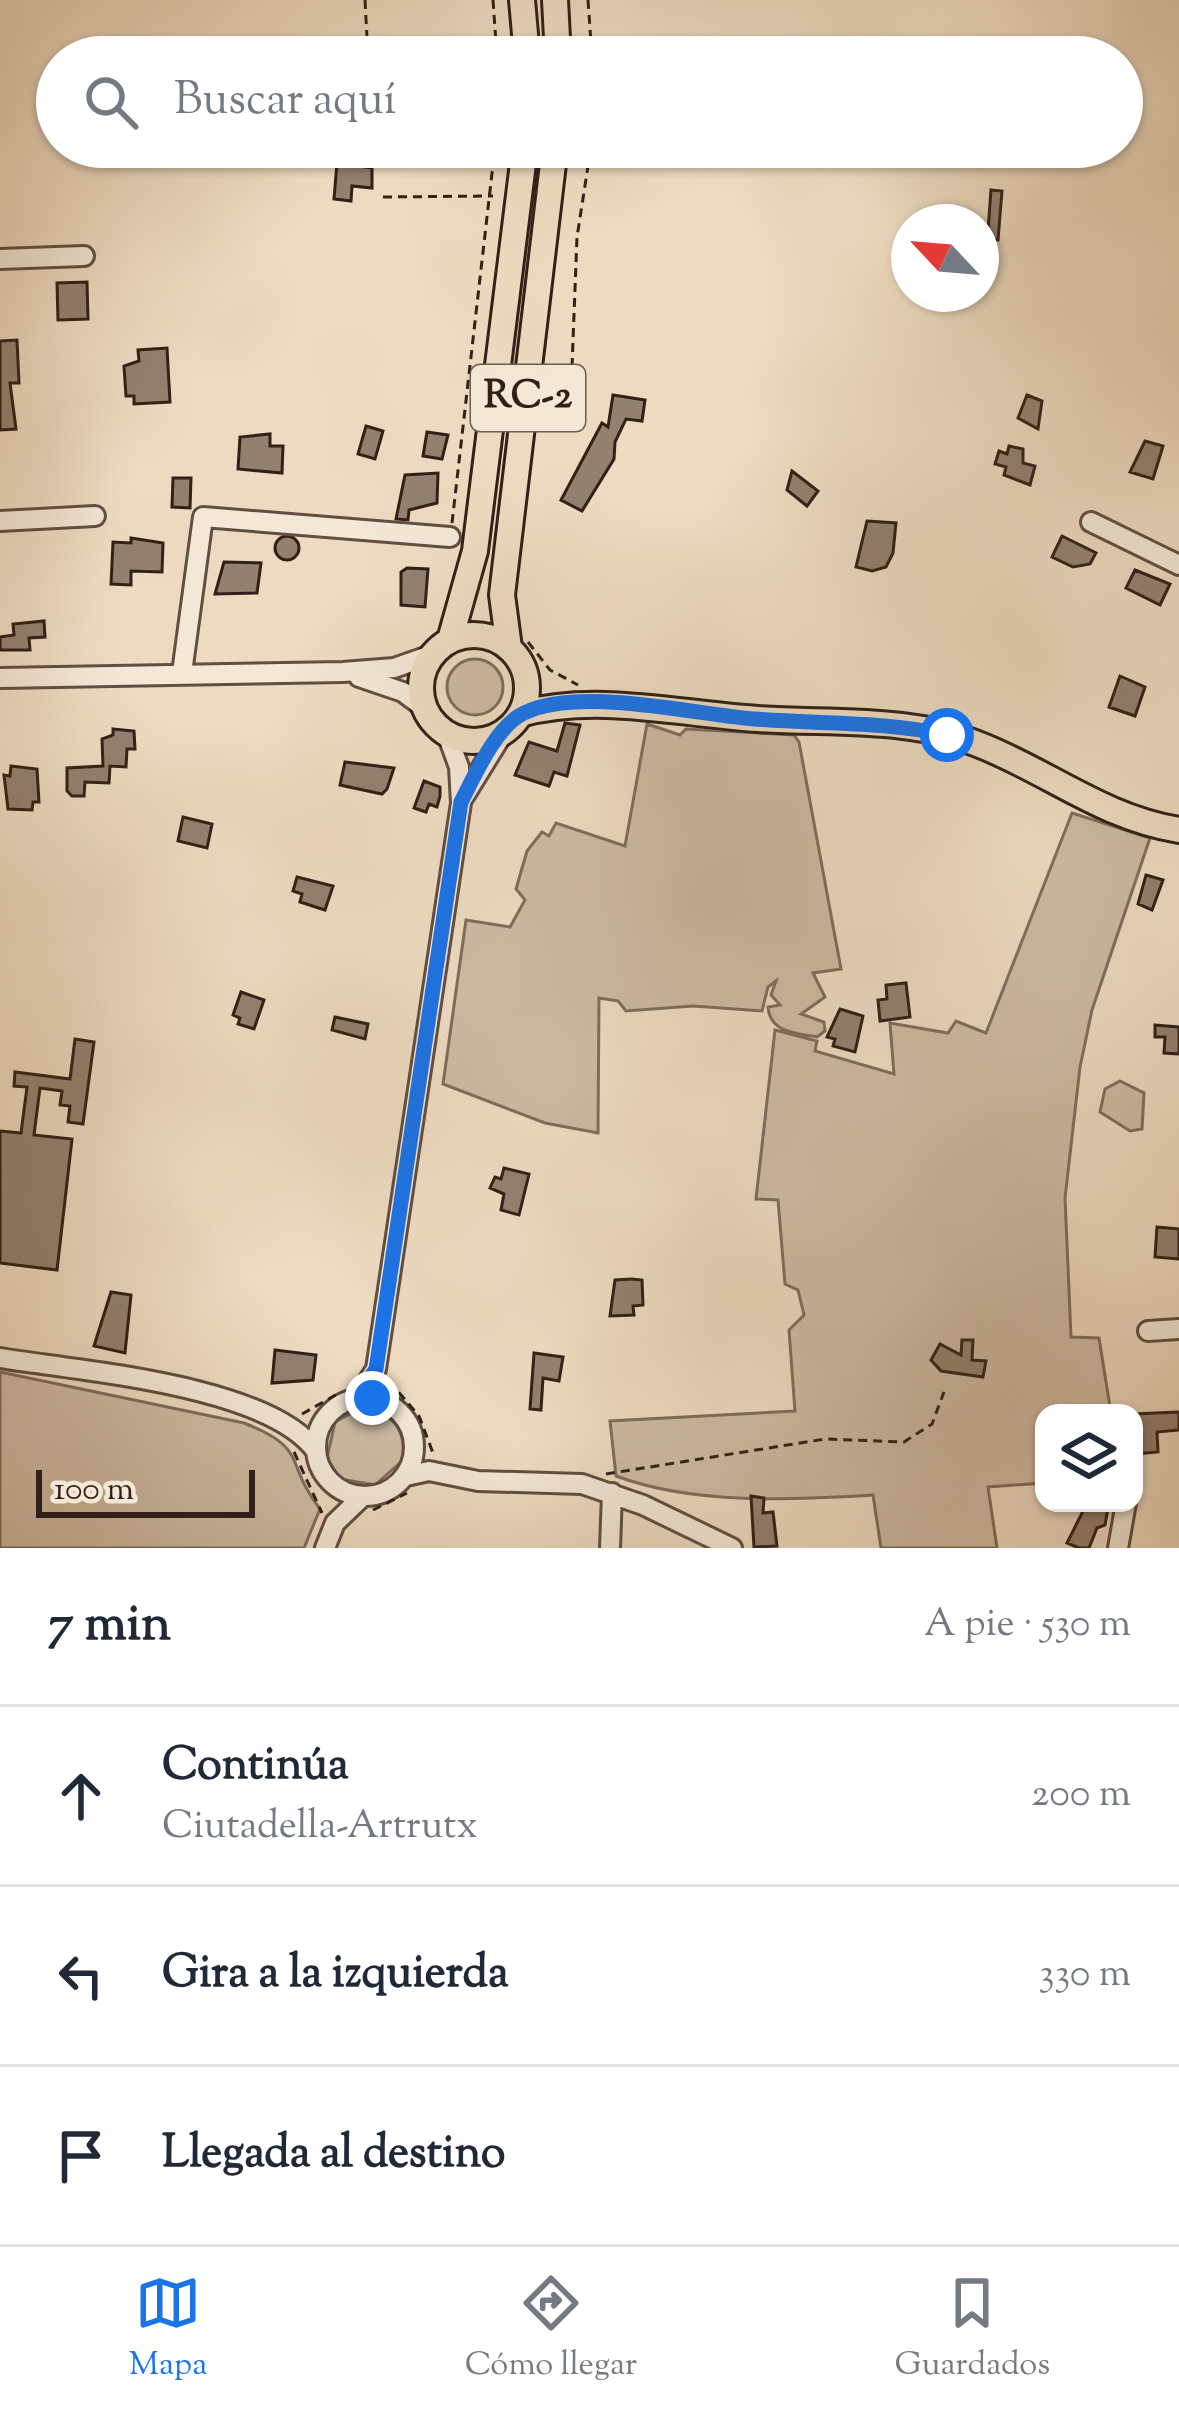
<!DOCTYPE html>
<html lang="es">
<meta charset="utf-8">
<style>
:root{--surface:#fff;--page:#f6f6f7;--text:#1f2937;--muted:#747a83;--line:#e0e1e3;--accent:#1a73e8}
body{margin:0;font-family:"Sorts Mill Goudy",serif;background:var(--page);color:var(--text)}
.controls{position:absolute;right:36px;bottom:36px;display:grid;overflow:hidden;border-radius:24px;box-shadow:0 3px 9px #0004}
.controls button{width:108px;height:108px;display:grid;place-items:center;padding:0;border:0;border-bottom:3px solid var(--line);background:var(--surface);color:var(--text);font:60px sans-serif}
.compass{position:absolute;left:891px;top:204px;width:108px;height:108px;border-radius:50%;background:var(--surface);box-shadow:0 3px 9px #0004;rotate:296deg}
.scale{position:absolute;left:36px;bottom:30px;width:219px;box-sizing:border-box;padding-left:12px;border:6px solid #321f17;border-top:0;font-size:33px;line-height:42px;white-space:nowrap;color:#321f17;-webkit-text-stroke:9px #f3e7d6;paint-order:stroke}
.stop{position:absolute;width:36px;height:36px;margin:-27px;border:9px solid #1a73e8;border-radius:50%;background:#fff}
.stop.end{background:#1a73e8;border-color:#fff;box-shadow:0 3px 12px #0008}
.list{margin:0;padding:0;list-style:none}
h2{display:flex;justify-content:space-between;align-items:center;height:156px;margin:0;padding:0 48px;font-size:51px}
h2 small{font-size:39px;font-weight:400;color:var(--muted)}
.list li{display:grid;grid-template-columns:78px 1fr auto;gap:36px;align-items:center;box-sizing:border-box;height:180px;padding:0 48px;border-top:3px solid var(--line)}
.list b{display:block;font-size:45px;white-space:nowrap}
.list p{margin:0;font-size:39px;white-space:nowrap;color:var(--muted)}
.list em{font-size:39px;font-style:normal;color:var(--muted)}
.icon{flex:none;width:66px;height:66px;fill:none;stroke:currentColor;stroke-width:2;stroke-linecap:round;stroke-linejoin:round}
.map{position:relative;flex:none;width:1179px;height:1548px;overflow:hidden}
.search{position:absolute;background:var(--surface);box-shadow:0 3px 9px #0004;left:36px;right:36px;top:36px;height:132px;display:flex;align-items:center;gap:30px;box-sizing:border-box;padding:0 42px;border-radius:66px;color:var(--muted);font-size:45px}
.sheet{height:696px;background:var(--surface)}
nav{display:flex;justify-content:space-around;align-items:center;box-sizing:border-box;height:168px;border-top:3px solid var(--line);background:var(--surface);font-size:33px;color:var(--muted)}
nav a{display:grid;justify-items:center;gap:6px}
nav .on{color:var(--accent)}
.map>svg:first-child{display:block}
.green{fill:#cdbaa3;stroke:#806c5d;stroke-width:3}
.building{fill:#93806f;stroke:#321f17;stroke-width:3}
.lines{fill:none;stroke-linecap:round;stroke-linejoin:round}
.minor-casing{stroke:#614e41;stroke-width:24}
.major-casing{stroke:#321f17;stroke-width:30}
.path{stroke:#321f17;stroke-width:3;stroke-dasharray:9 6;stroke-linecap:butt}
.minor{stroke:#f3e7d6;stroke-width:18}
.major{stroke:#eddac0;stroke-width:24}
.route{stroke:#1a73e8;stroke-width:15}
.labels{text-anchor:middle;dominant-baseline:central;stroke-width:12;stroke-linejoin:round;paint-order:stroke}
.shield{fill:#f3e7d6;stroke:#6c5b50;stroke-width:3}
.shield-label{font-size:39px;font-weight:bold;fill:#321f17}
</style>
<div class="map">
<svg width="1179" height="1548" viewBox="0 0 1179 1548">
<rect width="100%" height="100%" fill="#eddac0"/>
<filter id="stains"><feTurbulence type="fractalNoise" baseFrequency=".00167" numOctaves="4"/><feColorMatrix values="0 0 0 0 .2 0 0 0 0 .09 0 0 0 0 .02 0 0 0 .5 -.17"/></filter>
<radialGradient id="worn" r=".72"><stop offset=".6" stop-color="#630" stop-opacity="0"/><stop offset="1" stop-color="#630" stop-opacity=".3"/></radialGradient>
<path class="green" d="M447 687a28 28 0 1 1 56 0a28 28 0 1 1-56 0Z
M 647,724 L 680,735 L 686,729 L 794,735 L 799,742 L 841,969 L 813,973 L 825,997 L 801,1014 L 824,1022 L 825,1031 L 817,1037 C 796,1033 770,1033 768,1007 L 780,1005 L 771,995 L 776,981 L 768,987 L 762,1011 L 693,1006 L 626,1011 L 618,1001 L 599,998 L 598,1133 L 545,1123 L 443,1084 L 466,920 L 510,927 L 525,900 L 516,889 L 527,851 L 542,832 L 549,836 L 556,823 L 625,846 Z
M 1072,813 L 1150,838 L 1092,1010 L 1080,1067 L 1065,1198 L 1071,1337 L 1099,1338 L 1111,1413 L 1044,1413 L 1044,1483 L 988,1487 L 997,1548 L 881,1548 L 873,1495 C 791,1500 694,1505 616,1476 L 610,1421 L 795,1411 L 789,1330 L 804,1315 L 798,1290 L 785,1284 L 778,1200 L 756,1199 L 775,1030 L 817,1041 L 815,1051 L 894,1074 L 890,1023 L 948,1033 L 956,1021 L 986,1033 Z
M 1120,1081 L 1144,1093 L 1142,1129 L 1130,1131 L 1100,1112 L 1105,1089 Z
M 0,1372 L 244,1423 C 310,1449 283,1461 320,1509 L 304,1548 L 0,1548 Z
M 359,1409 C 391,1409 408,1430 402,1461 L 375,1485 L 340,1479 L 327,1458 L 335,1422 Z"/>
<path class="building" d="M 337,163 L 372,168 L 372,188 L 352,186 L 351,201 L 334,199 Z
M 991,190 L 1002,191 L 998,240 L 990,239 L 988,231 Z
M 87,282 L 88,319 L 58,320 L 57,283 Z
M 17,340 L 19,383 L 10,383 L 16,429 L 0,430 L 0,341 Z
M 167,348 L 170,402 L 134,404 L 134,396 L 126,396 L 124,366 L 139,361 L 138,350 Z
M 613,395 L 645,400 L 642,421 L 626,419 L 615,442 L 614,459 L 582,511 L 561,500 L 602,423 L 608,427 Z
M 1027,395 L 1042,401 L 1038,429 L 1018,418 Z
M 366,426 L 383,431 L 375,459 L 358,454 Z
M 427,432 L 448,435 L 442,459 L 423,456 Z
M 270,434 L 270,446 L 283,446 L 282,473 L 238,469 L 240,437 Z
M 1145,441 L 1163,446 L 1153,479 L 1130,472 Z
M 1009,446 L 1023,449 L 1023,463 L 1035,466 L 1030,485 L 1004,475 L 1006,467 L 995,464 L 999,451 L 1007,454 Z
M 792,471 L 818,491 L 807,506 L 787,490 Z
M 438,473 L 437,503 L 409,510 L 408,520 L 396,519 L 405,475 Z
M 173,478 L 191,478 L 190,508 L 172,507 Z
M 867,521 L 896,523 L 893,553 L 886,567 L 872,571 L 856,567 Z
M275 548a12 12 0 1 1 24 0a12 12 0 1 1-24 0Z
M 1062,536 L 1096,553 L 1090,564 L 1073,567 L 1052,557 Z
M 131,538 L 163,543 L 162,572 L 131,571 L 131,585 L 111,584 L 113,542 L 131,543 Z
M 224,562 L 261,563 L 257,593 L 215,594 Z
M 407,568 L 428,569 L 425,607 L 401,605 L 401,572 Z
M 1135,570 L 1170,584 L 1160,605 L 1126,588 Z
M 44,621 L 45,637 L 29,638 L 30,650 L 0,650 L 0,637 L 14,635 L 13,624 Z
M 1120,676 L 1145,687 L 1135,716 L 1109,707 Z
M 565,723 L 580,725 L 567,776 L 554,772 L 549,786 L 515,775 L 529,742 L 557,751 Z
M 113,729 L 134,731 L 135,749 L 127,749 L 126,767 L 110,766 L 109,783 L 85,782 L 84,796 L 72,796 L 67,791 L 67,768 L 103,766 L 102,739 L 113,735 Z
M 345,762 L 394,768 L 387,789 L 382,794 L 340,785 Z
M 11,766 L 37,769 L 39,802 L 33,802 L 32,810 L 8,809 L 4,775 L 10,776 Z
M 424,781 L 440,787 L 440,796 L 437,807 L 429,804 L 426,812 L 414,808 Z
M 183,817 L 212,824 L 207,848 L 178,841 Z
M 1146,875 L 1163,880 L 1152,910 L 1138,904 Z
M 297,877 L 333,886 L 325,910 L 300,902 L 302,894 L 293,891 Z
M 906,983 L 910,1017 L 880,1021 L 878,1000 L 887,999 L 886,985 Z
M 241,992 L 264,1000 L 254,1029 L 238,1024 L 240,1018 L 233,1015 Z
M 840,1009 L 863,1016 L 855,1052 L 833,1046 L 835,1039 L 827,1037 Z
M 335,1017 L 368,1024 L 365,1039 L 332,1030 Z
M 1155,1025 L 1179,1027 L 1179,1054 L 1164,1053 L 1165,1037 L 1155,1037 Z
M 75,1039 L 94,1042 L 83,1124 L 68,1122 L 70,1106 L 60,1105 L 62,1091 L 40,1088 L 34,1135 L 72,1139 L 57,1270 L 0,1263 L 0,1131 L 21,1133 L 27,1087 L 14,1086 L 15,1072 L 70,1079 Z
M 504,1168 L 529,1174 L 519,1215 L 501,1210 L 504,1194 L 490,1188 L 495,1177 L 501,1179 Z
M 1157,1227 L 1179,1229 L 1179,1259 L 1155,1257 Z
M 632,1279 L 642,1280 L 643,1305 L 633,1306 L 634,1315 L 610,1316 L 615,1280 Z
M 111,1292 L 131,1295 L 125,1353 L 94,1346 Z
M 962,1340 L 973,1340 L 972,1360 L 986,1361 L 983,1377 L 941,1371 L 931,1360 L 940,1344 L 961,1355 Z
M 275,1350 L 316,1355 L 313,1380 L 272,1383 Z
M 534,1353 L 563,1357 L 559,1381 L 543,1378 L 541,1410 L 530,1409 Z
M 1179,1412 L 1179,1430 L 1157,1432 L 1158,1452 L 1134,1454 L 1134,1414 Z
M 751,1496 L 764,1498 L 763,1513 L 773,1512 L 777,1546 L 754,1547 Z
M 1087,1503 L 1108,1508 L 1105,1525 L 1097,1528 L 1089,1548 L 1079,1548 L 1067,1543 Z"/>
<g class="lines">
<g class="minor-casing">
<path id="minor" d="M 0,259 L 84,256
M 0,521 L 95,516
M 1091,522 L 1179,565
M 182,673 L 203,517 L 450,537
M 359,677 L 403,692 L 426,709
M 0,678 L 343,672 L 394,668 L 434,654
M 463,798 L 505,730
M 1148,1331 L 1179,1329
M 0,1358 C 80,1371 268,1385 316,1451
M316 1447a49 49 0 1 1 98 0a49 49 0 1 1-98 0Z
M 357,1398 L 376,1369 L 461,803 L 459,767 L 447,734
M 406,1476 L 429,1471 L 478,1481 L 582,1484 L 643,1505 L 732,1548
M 325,1548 L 335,1523 L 362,1497
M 610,1548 L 612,1493
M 1118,1548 L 1126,1503"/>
</g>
<g class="major-casing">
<path id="major" d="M 522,0 L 527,57
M 555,0 L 558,57
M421 688a53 53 0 1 1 106 0a53 53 0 1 1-106 0Z
M 450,640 L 475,551 L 525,147
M 509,648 L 502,595 L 555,147
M 520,714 C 597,693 679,714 758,719 C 834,724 913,716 985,747 C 1053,775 1105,818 1179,830"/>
</g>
<path class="path" d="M 365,0 L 368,57
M 493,0 L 497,57
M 588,0 L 592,57
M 383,197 L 493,196
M 572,367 L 577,237 L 591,147
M 452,523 L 495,147
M 528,642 L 550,670 L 578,685
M 389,1381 L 419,1416 L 433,1453
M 302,1414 L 341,1392
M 294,1452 L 322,1513
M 606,1474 L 825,1439 L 904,1442 L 932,1424 L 944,1392
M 373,1510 L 407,1493"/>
<use href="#minor" class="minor"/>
<use href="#major" class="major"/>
</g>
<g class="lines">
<path class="route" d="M 372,1398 L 357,1398 L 376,1369 L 461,802 C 475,775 496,726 524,713 C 579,686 692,714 754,719 C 820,724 882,721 947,735"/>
</g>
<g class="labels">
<rect class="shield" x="471" y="365" width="114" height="66" rx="9"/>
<g class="shield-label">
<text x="528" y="398">RC-2</text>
</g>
</g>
<rect width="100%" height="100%" filter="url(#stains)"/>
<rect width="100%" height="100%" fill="url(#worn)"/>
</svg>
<div class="controls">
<button><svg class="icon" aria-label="layers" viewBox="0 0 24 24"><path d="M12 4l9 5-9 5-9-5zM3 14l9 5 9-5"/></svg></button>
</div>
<svg class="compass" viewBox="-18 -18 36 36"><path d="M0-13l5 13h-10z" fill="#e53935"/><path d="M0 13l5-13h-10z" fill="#747a83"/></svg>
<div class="scale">100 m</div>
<div class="stop" style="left:947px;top:735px"></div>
<div class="stop end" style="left:372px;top:1398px"></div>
<div class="search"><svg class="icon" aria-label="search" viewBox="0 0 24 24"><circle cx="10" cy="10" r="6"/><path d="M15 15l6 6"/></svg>Buscar aquí</div>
</div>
<section class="sheet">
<h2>7 min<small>A pie · 530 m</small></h2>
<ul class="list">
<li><svg class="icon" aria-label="ahead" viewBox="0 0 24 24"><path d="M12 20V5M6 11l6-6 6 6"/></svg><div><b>Continúa</b><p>Ciutadella-Artrutx</p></div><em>200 m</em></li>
<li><svg class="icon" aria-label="left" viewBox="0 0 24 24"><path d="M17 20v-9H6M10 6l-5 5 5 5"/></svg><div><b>Gira a la izquierda</b></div><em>330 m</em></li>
<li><svg class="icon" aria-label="arrive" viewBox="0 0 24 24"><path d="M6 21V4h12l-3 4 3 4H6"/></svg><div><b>Llegada al destino</b></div></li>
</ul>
</section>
<nav>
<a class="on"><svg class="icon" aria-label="map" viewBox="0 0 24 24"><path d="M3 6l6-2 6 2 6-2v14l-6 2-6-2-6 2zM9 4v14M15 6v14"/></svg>Mapa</a>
<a><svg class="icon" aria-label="directions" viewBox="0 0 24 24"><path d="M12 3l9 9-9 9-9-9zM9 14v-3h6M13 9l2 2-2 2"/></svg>Cómo llegar</a>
<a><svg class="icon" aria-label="saved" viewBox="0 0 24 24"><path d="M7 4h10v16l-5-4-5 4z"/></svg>Guardados</a>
</nav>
